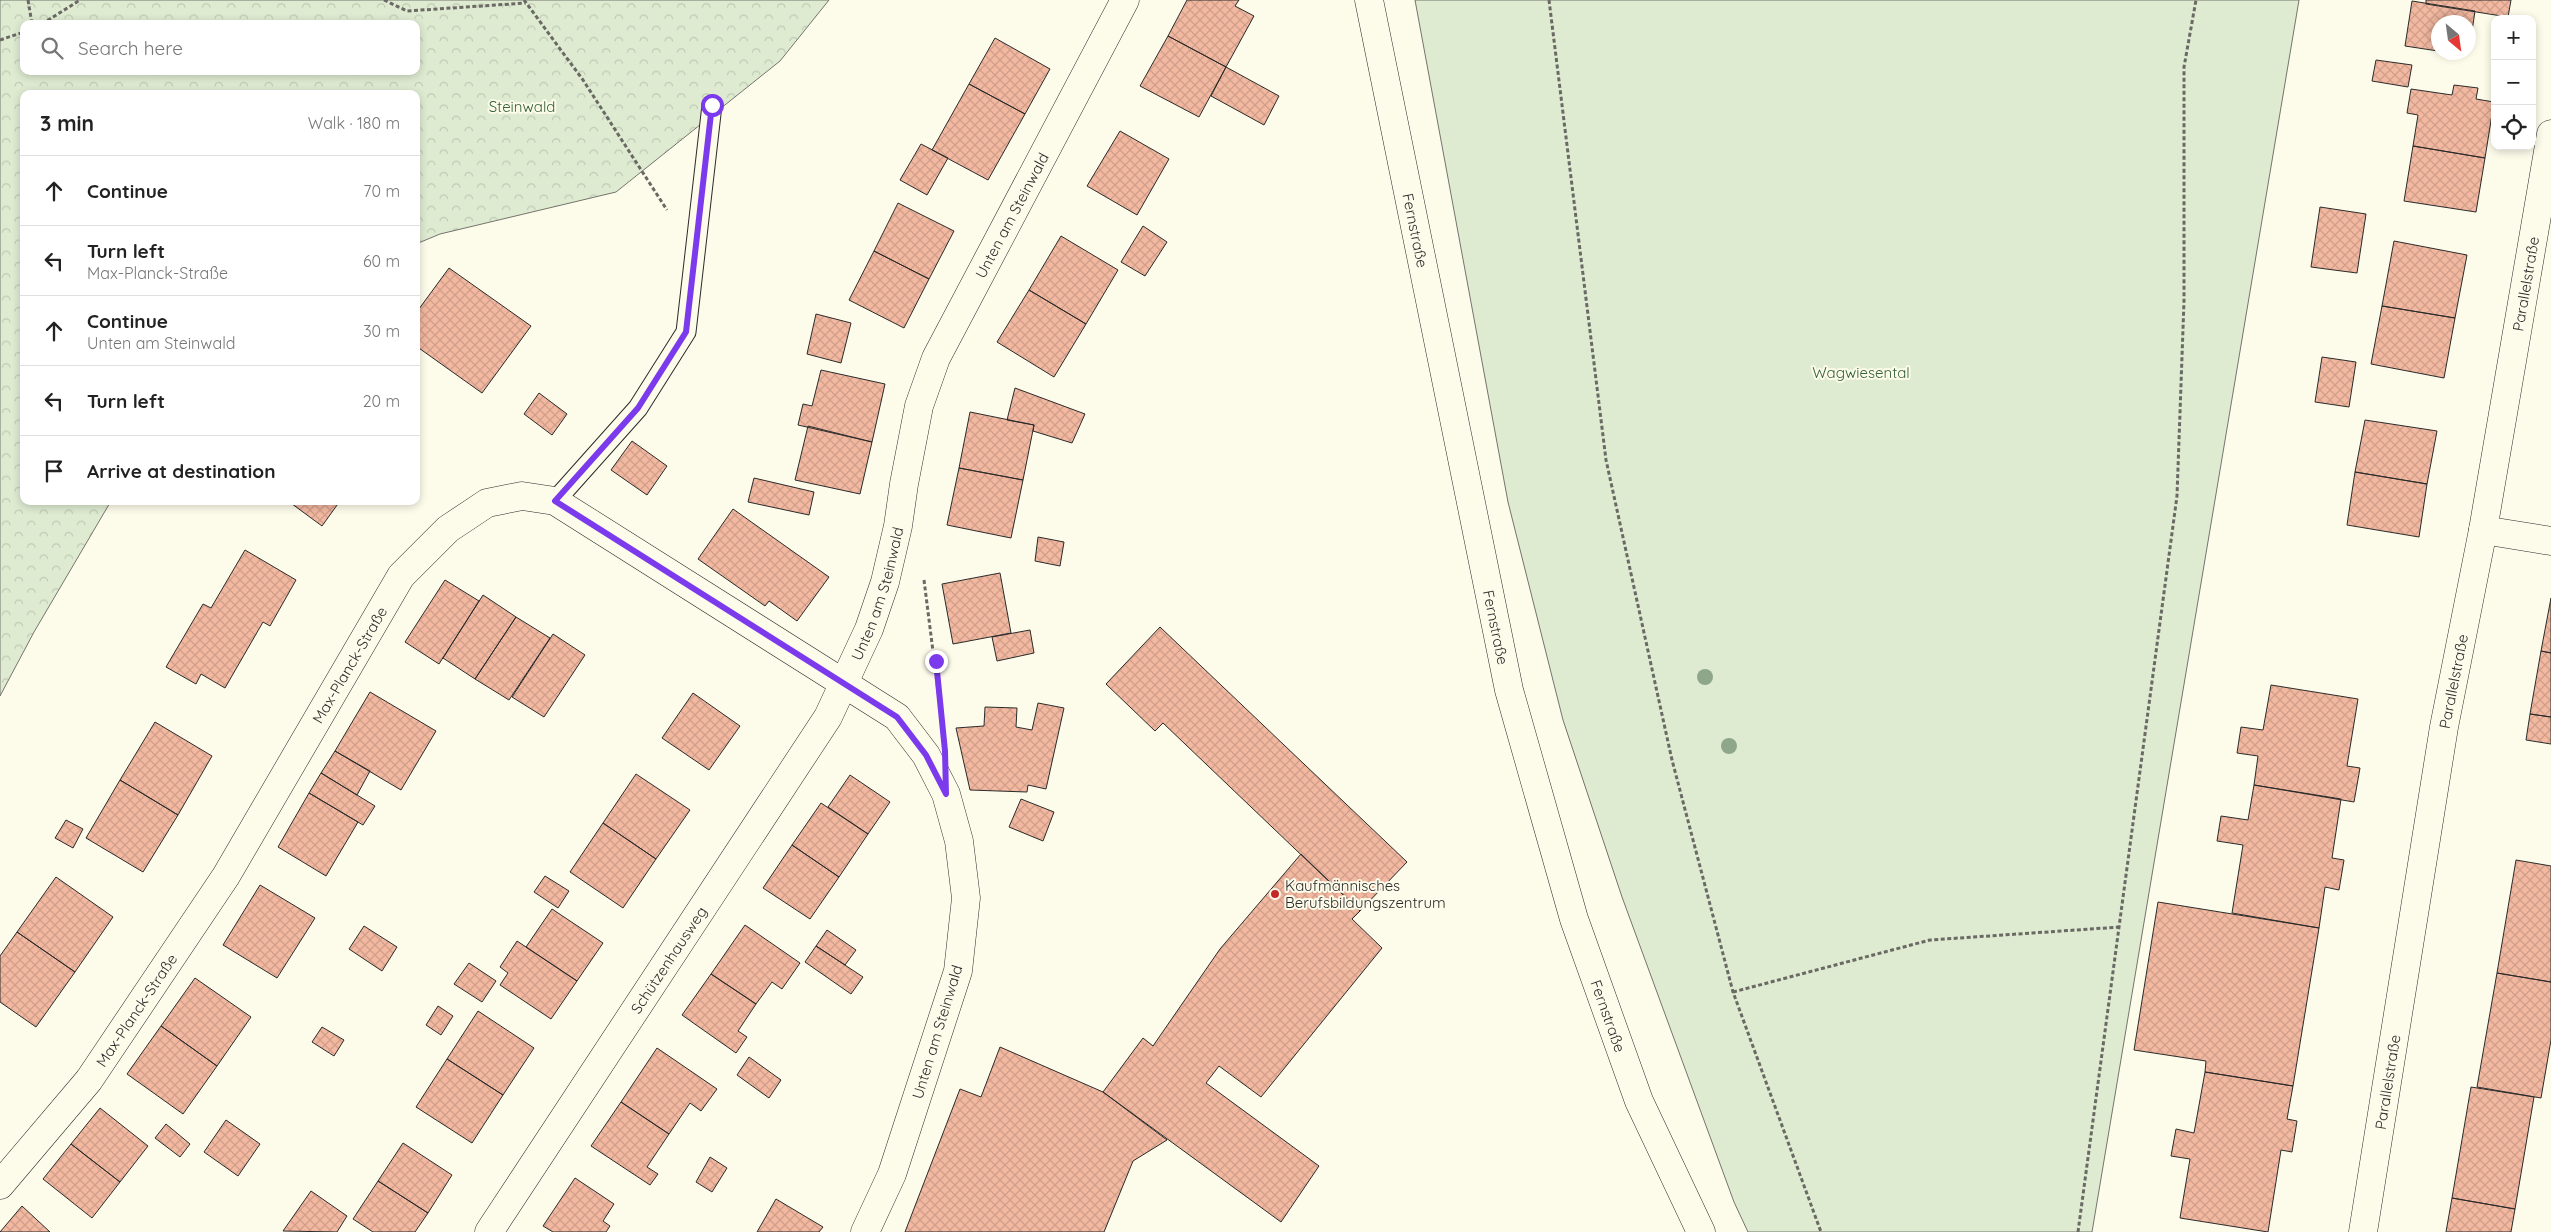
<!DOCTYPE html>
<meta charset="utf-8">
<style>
:root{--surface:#fff;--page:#f2f2f2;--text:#222;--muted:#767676;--line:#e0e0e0}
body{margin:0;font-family:Quicksand,sans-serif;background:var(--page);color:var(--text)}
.controls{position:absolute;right:15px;top:15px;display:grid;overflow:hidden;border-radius:10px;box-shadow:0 2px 8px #0003}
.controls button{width:45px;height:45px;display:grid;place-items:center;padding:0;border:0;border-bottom:1px solid var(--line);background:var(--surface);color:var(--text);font:25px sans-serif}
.compass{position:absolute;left:2431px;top:15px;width:45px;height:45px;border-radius:50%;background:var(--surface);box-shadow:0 2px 8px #0003;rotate:151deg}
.stop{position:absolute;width:15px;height:15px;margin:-11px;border:4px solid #7c3aed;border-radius:50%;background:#fff}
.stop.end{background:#7c3aed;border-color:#fff;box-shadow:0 1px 5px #0008}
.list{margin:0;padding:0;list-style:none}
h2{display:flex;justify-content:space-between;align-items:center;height:65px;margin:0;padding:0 20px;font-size:21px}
h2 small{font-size:16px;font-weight:400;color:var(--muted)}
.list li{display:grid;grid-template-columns:32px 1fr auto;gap:15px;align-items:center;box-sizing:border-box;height:70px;padding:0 20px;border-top:1px solid var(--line)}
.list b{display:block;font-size:19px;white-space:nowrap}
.list p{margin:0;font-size:16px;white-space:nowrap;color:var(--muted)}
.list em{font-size:16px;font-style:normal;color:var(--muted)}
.icon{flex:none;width:28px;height:28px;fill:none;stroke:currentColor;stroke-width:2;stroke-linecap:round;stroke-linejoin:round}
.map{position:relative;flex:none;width:2551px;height:1232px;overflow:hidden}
.search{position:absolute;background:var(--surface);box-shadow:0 2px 8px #0003;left:20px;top:20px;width:400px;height:55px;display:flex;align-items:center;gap:12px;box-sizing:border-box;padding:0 18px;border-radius:10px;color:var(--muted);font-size:19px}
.panel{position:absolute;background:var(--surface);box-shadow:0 2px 8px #0003;left:20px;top:90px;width:400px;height:415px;border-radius:10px}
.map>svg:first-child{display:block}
.forest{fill:url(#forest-crowns);stroke:#74746e;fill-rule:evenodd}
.green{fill:#deebd1;stroke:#74746e}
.building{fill:url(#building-cross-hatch);stroke:#2b2b2b}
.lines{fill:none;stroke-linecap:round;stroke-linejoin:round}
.lane-casing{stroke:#2b2b2b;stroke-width:21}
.street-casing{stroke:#2b2b2b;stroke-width:29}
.secondary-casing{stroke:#2b2b2b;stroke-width:29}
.path{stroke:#6a6964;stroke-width:3;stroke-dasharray:4 2.5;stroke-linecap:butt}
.lane{stroke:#fdfbea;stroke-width:19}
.street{stroke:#fdfbea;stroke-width:28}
.secondary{stroke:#fdfbea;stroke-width:28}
.tree{fill:#8ea78a}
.route{stroke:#7c3aed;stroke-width:6}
.poi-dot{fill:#c62828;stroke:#fdfbea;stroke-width:2}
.labels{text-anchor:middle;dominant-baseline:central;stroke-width:4;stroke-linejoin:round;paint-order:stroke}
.park-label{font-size:15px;fill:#34623c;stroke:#fdfbea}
.street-label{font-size:15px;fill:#2b2b2b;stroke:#fdfbea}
.poi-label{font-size:15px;fill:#2b2b2b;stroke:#fdfbea;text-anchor:start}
</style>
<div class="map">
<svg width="2551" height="1232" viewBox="0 0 2551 1232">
<defs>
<pattern id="forest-crowns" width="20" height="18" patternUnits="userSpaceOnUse" patternTransform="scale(1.25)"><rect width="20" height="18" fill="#deebd1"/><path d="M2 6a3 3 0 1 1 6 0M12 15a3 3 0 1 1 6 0" fill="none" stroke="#bfcab4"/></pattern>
<pattern id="building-cross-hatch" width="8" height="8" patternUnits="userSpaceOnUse" patternTransform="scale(1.25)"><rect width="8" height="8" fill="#f2b8a0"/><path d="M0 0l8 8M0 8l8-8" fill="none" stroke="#d09e8a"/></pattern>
</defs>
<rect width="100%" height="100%" fill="#fdfbea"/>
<path class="forest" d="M 0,0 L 829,0 L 780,61 L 616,192 L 440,234 L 416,244 L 416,94 L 24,94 L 24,501 L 111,501 L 34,632 L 0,696 ZM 24,24 L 416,24 L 416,71 L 24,71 Z"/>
<path class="green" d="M 1415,0 L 2299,0 L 2092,1232 L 1748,1232 L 1734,1202 L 1622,897 L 1563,720 L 1508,502 Z"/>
<path class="building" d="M 1187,0 L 1239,0 L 1235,6 L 1254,16 L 1226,67 L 1168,36 Z
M 2426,0 L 2511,0 L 2508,17 L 2426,4 Z
M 2412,1 L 2475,11 L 2471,38 L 2468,38 L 2468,22 L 2438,22 L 2438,51 L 2405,46 Z
M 1168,36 L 1226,67 L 1199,117 L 1140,86 Z
M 995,38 L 1050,69 L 1025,114 L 969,84 Z
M 2376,60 L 2412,65 L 2408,87 L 2372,81 Z
M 1226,67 L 1279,96 L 1264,125 L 1211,96 Z
M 969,84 L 1025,114 L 988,180 L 932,150 Z
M 2454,85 L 2478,88 L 2476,99 L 2494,102 L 2485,158 L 2413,146 L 2418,115 L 2407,113 L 2411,89 L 2452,95 Z
M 1120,131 L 1169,159 L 1137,215 L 1087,186 Z
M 921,144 L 948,158 L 927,195 L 900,180 Z
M 2413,146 L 2485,158 L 2476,212 L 2404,201 Z
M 898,203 L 954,231 L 929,279 L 874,251 Z
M 2320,207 L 2366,214 L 2357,273 L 2311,267 Z
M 1143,226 L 1167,242 L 1145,276 L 1121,262 Z
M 1061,236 L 1118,270 L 1086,324 L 1029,290 Z
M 2394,241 L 2467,255 L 2455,318 L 2382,306 Z
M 874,251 L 929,279 L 904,328 L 849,300 Z
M 449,268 L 531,326 L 482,393 L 416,346 L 416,313 Z
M 1029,290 L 1086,324 L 1054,377 L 997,342 Z
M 2382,306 L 2455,318 L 2444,378 L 2371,364 Z
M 816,314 L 851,323 L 841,363 L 807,354 Z
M 2322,357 L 2356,362 L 2349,407 L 2315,402 Z
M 821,370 L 885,384 L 872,442 L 798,425 L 803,404 L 812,406 Z
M 1015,388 L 1085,414 L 1072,443 L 1033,431 L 1034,425 L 1007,420 Z
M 539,393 L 567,414 L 552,435 L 524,414 Z
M 970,412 L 1034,425 L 1023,480 L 959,468 Z
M 2365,420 L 2437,431 L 2427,484 L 2355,472 Z
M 808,426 L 872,442 L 860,494 L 795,480 Z
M 632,441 L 667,466 L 647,495 L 611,470 Z
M 959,468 L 1023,480 L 1011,538 L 947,525 Z
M 2355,472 L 2427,484 L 2419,537 L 2347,525 Z
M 754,478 L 814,492 L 809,515 L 748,502 Z
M 288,501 L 340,501 L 322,526 Z
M 733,509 L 829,577 L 797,621 L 769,601 L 765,606 L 698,559 Z
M 1038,537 L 1064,542 L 1060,566 L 1035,561 Z
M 245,550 L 296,580 L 270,626 L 263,622 L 225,688 L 201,674 L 196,684 L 166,667 L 203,604 L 211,608 Z
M 1000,573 L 1011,633 L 953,644 L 942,584 Z
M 445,580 L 479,601 L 439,664 L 405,642 Z
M 483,595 L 516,617 L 475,679 L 443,658 Z
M 2551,598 L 2551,653 L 2541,651 Z
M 516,617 L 550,638 L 509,700 L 475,679 Z
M 1160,627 L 1407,862 L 1360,911 L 1163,723 L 1155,731 L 1106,684 Z
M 1030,630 L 1034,653 L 997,661 L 992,637 Z
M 553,634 L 585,655 L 544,717 L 512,697 Z
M 2541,651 L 2551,653 L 2551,717 L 2530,714 Z
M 2271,685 L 2358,699 L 2347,766 L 2360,768 L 2354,802 L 2254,785 L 2258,756 L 2237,753 L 2241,727 L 2263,730 Z
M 370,692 L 436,731 L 401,790 L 335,751 Z
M 693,693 L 740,726 L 709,770 L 662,738 Z
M 1038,703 L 1064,708 L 1046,789 L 1028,785 L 1027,792 L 970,790 L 956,728 L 984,726 L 985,707 L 1017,708 L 1016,727 L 1032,730 Z
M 2530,714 L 2551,717 L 2551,744 L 2526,740 Z
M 155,722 L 212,756 L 178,815 L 120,780 Z
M 335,751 L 370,771 L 357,795 L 321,773 Z
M 321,773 L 375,806 L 363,825 L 309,793 Z
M 636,774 L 690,810 L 656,859 L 603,823 Z
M 850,775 L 890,802 L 868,834 L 828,807 Z
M 120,780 L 178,815 L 143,872 L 86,838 Z
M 2254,785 L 2341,799 L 2332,858 L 2344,860 L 2339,890 L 2325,887 L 2319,928 L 2232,913 L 2243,845 L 2217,841 L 2221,816 L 2248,820 Z
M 309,793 L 358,822 L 326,876 L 278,847 Z
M 1021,799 L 1054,812 L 1043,841 L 1009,827 Z
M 821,803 L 868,834 L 839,877 L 792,845 Z
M 66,820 L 83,829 L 73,848 L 55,838 Z
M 603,823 L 656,859 L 623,908 L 570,872 Z
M 792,845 L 839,877 L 810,919 L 763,888 Z
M 1301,854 L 1360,911 L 1352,919 L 1382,948 L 1261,1097 L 1219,1066 L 1206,1083 L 1319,1166 L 1281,1222 L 1103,1092 L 1143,1038 L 1153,1046 L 1220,949 Z
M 2516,860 L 2551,866 L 2551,982 L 2497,973 Z
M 545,876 L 569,891 L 558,908 L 534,892 Z
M 56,877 L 113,917 L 75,972 L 17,932 Z
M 260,885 L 315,918 L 277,978 L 223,945 Z
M 2158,902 L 2319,928 L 2293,1086 L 2205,1072 L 2206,1061 L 2134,1050 Z
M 552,909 L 603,943 L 577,981 L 526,947 Z
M 745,925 L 800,963 L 782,989 L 772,982 L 756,1004 L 711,974 Z
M 364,926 L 397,947 L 382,971 L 349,949 Z
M 827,930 L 856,950 L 845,965 L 816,946 Z
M 17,932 L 75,972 L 36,1027 L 0,1002 L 0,956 Z
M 517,941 L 577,981 L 551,1019 L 500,985 L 508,973 L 500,967 Z
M 816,946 L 863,977 L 851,994 L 805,962 Z
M 469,963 L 496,981 L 482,1002 L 454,984 Z
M 2497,973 L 2551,982 L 2551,1040 L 2541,1098 L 2477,1087 Z
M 711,974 L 756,1004 L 738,1031 L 747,1037 L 736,1053 L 682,1015 Z
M 195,978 L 251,1017 L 217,1066 L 161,1026 Z
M 438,1006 L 453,1016 L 441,1035 L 426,1025 Z
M 478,1011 L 534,1048 L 503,1095 L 447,1059 Z
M 161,1026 L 217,1066 L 183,1114 L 127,1074 Z
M 322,1027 L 344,1040 L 334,1056 L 312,1042 Z
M 1000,1047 L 1103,1092 L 1167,1140 L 1133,1161 L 1104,1232 L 905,1232 L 960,1089 L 981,1097 Z
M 657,1048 L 717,1089 L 701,1111 L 690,1103 L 669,1134 L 621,1102 Z
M 749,1057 L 781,1080 L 769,1098 L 737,1075 Z
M 447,1059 L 503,1095 L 472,1143 L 416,1107 Z
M 2205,1072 L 2293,1086 L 2287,1119 L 2297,1121 L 2292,1152 L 2281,1150 L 2268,1232 L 2180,1218 L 2190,1159 L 2171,1156 L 2176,1129 L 2194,1133 Z
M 2471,1087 L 2534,1097 L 2515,1209 L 2452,1198 Z
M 621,1102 L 669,1134 L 647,1167 L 658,1174 L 650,1185 L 591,1146 Z
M 100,1108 L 148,1146 L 120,1182 L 71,1144 Z
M 226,1120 L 260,1144 L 238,1176 L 204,1152 Z
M 166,1124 L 190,1144 L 180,1157 L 155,1138 Z
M 403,1143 L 452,1175 L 428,1213 L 378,1181 Z
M 71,1144 L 120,1182 L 92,1218 L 43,1179 Z
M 710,1157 L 727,1168 L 712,1192 L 696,1182 Z
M 575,1178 L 614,1204 L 603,1221 L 610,1226 L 606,1232 L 553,1232 L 543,1226 Z
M 378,1181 L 428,1213 L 415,1232 L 373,1232 L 353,1219 Z
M 311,1191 L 347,1216 L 337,1232 L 283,1231 Z
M 2452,1198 L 2515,1209 L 2511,1232 L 2446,1232 Z
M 776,1199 L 823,1227 L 819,1232 L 757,1232 Z
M 22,1206 L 50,1232 L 0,1232 Z"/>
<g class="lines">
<g class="lane-casing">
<path id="lane" d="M 555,501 L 638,408 L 686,332 L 712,105"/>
</g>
<g class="street-casing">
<g id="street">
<path d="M 2483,530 L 2551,541"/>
<path id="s1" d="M 0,1185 L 89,1080 L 226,876 L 401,576 L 448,529 L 487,503 L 522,496 L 555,501 L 897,717 L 926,755 L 946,794 L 959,841 L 966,898 L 958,971 L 892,1174 L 865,1232"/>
<path id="s2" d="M 489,1232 L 828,717 L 869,629 L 885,582 L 898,526 L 904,484 L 919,406 L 936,358 L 1125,0"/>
<path id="s3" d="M 2363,1232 L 2444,727 L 2483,530 L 2551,134"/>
</g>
</g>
<g class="secondary-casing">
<g id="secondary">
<path id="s4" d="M 1369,0 L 1509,690 L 1574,919 L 1639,1101 L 1701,1232"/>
</g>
</g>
<path class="path" d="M 28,0 L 32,24
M 384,0 L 407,11 L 526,3
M 524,0 L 583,80 L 667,210
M 1549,0 L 1606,460 L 1672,760 L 1733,992 L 1821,1232
M 42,24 L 80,0
M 0,40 L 24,32
M 924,580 L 941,715
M 1733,992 L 1930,940 L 2120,927
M 2078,1232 L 2177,496 L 2184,301 L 2184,67 L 2196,0"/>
<use href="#lane" class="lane"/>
<use href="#street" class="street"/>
<use href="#secondary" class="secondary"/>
</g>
<g class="tree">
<circle cx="1705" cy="677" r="8"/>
<circle cx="1729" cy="746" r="8"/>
</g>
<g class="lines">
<path class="route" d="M 712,105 L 686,332 L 638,408 L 555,501 L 897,717 L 926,755 L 946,794 L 945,751 L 936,661"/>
</g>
<circle class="poi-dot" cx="1275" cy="894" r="5"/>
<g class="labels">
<g class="park-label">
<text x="522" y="106">Steinwald</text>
<text x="1861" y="372">Wagwiesental</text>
</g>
<g class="street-label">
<text stroke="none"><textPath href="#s2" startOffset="1155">Unten am Steinwald</textPath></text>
<text stroke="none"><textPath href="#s4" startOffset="235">Fernstraße</textPath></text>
<text stroke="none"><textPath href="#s3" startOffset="962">Parallelstraße</textPath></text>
<text stroke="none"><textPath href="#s2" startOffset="750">Unten am Steinwald</textPath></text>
<text stroke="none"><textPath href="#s4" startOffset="640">Fernstraße</textPath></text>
<text stroke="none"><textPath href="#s1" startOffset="628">Max-Planck-Straße</textPath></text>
<text stroke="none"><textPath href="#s3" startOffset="558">Parallelstraße</textPath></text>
<text stroke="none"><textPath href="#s2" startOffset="326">Schützenhausweg</textPath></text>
<text stroke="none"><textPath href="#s1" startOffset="222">Max-Planck-Straße</textPath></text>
<text stroke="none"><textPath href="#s4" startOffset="1045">Fernstraße</textPath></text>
<text transform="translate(937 1032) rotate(-73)">Unten am Steinwald</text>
<text stroke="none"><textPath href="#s3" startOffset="152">Parallelstraße</textPath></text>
</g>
<g class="poi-label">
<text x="1285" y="885">Kaufmännisches<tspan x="1285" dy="17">Berufsbildungszentrum</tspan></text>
</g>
</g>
</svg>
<div class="controls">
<button>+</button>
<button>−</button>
<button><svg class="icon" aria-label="locate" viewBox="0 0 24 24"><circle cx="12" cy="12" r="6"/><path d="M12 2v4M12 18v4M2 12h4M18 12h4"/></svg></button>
</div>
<svg class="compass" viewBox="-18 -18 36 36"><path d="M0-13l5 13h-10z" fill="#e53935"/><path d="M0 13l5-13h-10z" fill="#767676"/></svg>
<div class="stop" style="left:712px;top:105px"></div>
<div class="stop end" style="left:936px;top:661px"></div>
<div class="search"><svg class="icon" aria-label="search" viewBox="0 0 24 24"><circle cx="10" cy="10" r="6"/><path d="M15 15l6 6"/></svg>Search here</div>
<section class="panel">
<h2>3 min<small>Walk · 180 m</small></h2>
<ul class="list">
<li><svg class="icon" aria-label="ahead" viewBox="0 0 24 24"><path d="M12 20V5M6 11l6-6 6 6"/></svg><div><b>Continue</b></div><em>70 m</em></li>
<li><svg class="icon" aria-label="left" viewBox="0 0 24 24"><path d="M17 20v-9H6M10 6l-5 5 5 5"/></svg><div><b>Turn left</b><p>Max-Planck-Straße</p></div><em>60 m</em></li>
<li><svg class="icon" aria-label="ahead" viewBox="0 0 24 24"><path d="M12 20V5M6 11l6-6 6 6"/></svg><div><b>Continue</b><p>Unten am Steinwald</p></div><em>30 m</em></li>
<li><svg class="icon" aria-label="left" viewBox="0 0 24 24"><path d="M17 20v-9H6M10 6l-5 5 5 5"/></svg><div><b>Turn left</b></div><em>20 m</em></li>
<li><svg class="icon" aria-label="arrive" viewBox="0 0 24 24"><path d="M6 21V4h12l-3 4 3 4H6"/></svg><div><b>Arrive at destination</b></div></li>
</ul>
</section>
</div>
